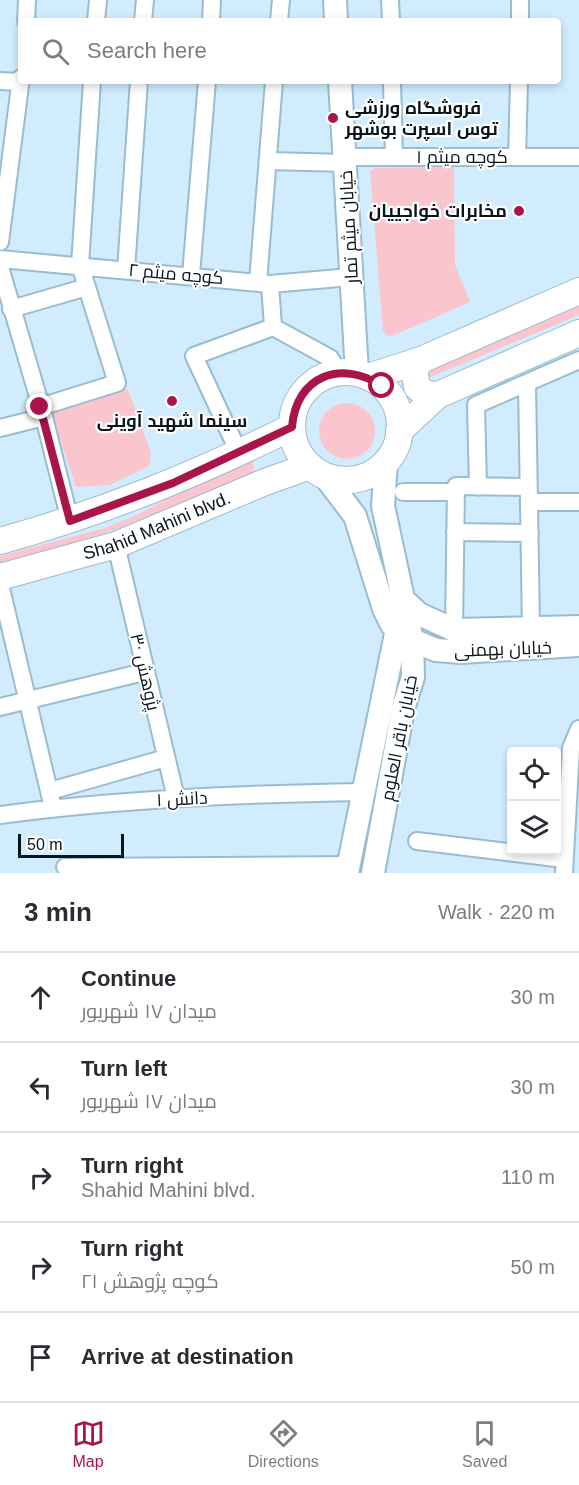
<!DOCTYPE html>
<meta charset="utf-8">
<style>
:root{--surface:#fff;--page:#f2f2f3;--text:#2b2b33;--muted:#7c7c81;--line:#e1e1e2;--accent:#a9154a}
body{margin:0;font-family:Arial,Cairo,sans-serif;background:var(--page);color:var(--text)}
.controls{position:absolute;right:18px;bottom:18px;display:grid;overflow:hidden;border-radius:6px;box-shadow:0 3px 9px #0003}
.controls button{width:54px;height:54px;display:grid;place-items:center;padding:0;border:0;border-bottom:2px solid var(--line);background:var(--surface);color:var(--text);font:30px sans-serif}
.scale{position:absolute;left:18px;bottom:15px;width:106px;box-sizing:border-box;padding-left:6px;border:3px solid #07141b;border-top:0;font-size:16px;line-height:21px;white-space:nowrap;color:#07141b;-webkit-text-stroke:4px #fff;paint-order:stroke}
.stop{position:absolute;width:18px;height:18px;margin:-14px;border:4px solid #a9154a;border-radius:50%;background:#fff}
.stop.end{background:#a9154a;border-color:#fff;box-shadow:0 2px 6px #0008}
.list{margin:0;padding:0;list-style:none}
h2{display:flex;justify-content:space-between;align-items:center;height:78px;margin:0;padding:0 24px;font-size:26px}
h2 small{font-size:20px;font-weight:400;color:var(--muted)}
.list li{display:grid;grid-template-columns:39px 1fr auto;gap:18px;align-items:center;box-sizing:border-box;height:90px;padding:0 24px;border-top:2px solid var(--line)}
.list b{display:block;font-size:22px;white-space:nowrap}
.list p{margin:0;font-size:20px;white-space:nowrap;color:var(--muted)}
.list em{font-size:20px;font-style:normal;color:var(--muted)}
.icon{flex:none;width:33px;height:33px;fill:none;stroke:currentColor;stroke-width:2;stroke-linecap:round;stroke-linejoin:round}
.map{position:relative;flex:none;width:579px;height:873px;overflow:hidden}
.search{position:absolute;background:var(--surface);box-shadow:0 3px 9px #0003;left:18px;right:18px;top:18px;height:66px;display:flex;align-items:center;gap:15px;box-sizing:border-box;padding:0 21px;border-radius:6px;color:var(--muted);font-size:22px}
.sheet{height:528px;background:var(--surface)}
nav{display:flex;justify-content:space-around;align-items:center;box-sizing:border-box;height:84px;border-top:2px solid var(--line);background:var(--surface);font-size:16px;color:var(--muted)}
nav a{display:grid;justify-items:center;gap:3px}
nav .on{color:var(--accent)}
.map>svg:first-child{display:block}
.green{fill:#fbc5ce}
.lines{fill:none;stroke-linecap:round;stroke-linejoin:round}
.street-casing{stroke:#9abcd0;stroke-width:20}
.secondary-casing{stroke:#9abcd0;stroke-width:26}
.primary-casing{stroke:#9abcd0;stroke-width:28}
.street{stroke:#fff;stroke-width:16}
.secondary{stroke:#fff;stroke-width:22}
.primary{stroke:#fff;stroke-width:26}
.route{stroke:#a9154a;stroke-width:8}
.poi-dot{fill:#a9154a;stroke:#fff;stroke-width:2}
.labels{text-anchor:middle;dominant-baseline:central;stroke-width:4.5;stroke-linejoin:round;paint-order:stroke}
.poi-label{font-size:18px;font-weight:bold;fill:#07141b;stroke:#fff;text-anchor:start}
.street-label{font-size:18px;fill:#07141b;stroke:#fff}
</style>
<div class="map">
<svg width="579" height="873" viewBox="0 0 579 873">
<rect width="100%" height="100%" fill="#d0ecfd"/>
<path class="green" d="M 454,167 L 455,265 L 470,302 L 390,337 L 383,331 L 370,171 L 374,168 Z
M 579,303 L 579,315 L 428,378 L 424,368 Z
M 128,389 L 151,453 L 149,466 L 110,485 L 76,487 L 51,412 Z
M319 431a28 28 0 1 1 56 0a28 28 0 1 1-56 0Z
M 247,456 L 253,462 L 254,474 L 96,537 L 0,566 L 0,556 L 105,528 L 137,515 Z"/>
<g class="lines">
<g class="street-casing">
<path id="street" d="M 390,0 L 391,21
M 26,21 L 27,0
M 96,21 L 98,0
M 143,21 L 145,0
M 211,21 L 212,0
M 279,21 L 281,0
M 520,21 L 520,0
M 0,81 L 21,82
M 392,81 L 394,157
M 346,157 L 579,157
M 517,157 L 519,81
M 269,161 L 345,163
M 0,242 L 21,78
M 0,259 L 270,284 L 351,277
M 0,267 L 44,417 L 70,521
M 126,270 L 139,81
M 191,275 L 207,81
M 258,282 L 274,81
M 270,284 L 273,327
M 11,309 L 87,287
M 273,327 L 330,358 L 339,372
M 527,383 L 531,628
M 40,407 L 117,383 L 80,265 L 92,81
M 0,428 L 44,417
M 239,453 L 194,356 L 273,327
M 478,487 L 476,405 L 579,360
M 403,492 L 456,492
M 529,502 L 579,502
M 455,532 L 530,533
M 116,545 L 176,798
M 0,584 L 53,808
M 454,630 L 456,486 L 528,487
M 0,707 L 144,672
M 50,791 L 166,758
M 0,815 C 120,799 242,794 364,792
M 417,841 L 564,859
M 65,867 L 348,865
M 564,873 L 571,748 L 579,729"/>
</g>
<g class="secondary-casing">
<path id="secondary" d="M 335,0 L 336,21
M 340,81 L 357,373
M 323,474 L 355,516 L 384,609 L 392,625 L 412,640 L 436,650 L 461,652 L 579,645
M 406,602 L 419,614 L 454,630 L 579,627
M 347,873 L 397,629
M 373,873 L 403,709 L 413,677 L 412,640 L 383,506 L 386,462"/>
</g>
<g class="primary-casing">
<g id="primary">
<path d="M 421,360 L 414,370 L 417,387 L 426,394 L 438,395"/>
<circle cx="346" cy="426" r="54"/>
<path d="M 368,377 L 421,360 L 579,291"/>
<path d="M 399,431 L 438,395 L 579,333"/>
<path d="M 0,541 C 104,512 195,475 292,427"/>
<path id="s1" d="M 0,577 L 116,545 L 265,482 L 310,466"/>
</g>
</g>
<use href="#street" class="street"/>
<use href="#secondary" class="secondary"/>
<use href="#primary" class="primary"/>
</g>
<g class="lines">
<path class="route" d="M 40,407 L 70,521 L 173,483 L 292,427 C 296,376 341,359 382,386"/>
</g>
<g class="poi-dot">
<circle cx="333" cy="118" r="6"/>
<circle cx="519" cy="211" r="6"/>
<circle cx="172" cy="401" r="6"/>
</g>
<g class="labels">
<g class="poi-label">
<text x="345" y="108">فروشگاه ورزشی<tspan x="345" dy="21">توس اسپرت بوشهر</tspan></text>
<text x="507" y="211" text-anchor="end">مخابرات خواجییان</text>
<text x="172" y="421" text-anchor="middle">سینما شهید آوینی</text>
</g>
<g class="street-label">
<text x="462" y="157">کوچه میثم ۱</text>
<text transform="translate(349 227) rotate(-93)">خیابان میثم تمار</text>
<text transform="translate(176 274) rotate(5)">کوچه میثم ۲</text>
<text stroke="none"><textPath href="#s1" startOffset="165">Shahid Mahini blvd.</textPath></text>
<text transform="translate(503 649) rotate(-2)">خیابان بهمنی</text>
<text transform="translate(145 672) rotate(77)">پژوهش ۳۰</text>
<text transform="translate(399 738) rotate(-79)">خیابان باقر العلوم</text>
<text transform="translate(182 799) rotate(-3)">دانش ۱</text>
</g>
</g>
</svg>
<div class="controls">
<button><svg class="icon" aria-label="locate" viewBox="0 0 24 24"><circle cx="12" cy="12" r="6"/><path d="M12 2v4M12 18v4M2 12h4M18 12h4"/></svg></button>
<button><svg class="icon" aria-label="layers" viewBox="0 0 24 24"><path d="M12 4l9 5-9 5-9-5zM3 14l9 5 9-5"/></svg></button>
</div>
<div class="scale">50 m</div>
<div class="stop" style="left:382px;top:386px"></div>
<div class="stop end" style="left:40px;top:407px"></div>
<div class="search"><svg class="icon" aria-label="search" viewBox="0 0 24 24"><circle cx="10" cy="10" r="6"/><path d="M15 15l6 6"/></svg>Search here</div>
</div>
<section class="sheet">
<h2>3 min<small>Walk · 220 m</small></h2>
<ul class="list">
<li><svg class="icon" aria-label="ahead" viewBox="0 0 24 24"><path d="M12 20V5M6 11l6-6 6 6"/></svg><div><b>Continue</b><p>میدان ۱۷ شهریور</p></div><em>30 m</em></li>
<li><svg class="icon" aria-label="left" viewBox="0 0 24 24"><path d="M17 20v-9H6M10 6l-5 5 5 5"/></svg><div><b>Turn left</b><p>میدان ۱۷ شهریور</p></div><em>30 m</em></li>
<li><svg class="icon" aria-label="right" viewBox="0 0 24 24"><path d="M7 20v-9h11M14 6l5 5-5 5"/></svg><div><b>Turn right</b><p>Shahid Mahini blvd.</p></div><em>110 m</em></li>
<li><svg class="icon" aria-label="right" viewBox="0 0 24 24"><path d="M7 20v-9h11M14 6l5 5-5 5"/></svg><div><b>Turn right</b><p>کوچه پژوهش ۲۱</p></div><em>50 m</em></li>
<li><svg class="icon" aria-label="arrive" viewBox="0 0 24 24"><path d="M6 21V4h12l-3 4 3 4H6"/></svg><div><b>Arrive at destination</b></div></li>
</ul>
</section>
<nav>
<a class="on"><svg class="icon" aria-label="map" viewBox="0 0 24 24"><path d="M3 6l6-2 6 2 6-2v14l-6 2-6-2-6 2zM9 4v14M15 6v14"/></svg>Map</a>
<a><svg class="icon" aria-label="directions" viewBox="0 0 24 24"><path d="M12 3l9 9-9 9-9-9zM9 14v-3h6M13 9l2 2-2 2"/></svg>Directions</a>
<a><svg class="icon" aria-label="saved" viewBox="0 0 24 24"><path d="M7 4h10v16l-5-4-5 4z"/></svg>Saved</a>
</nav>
